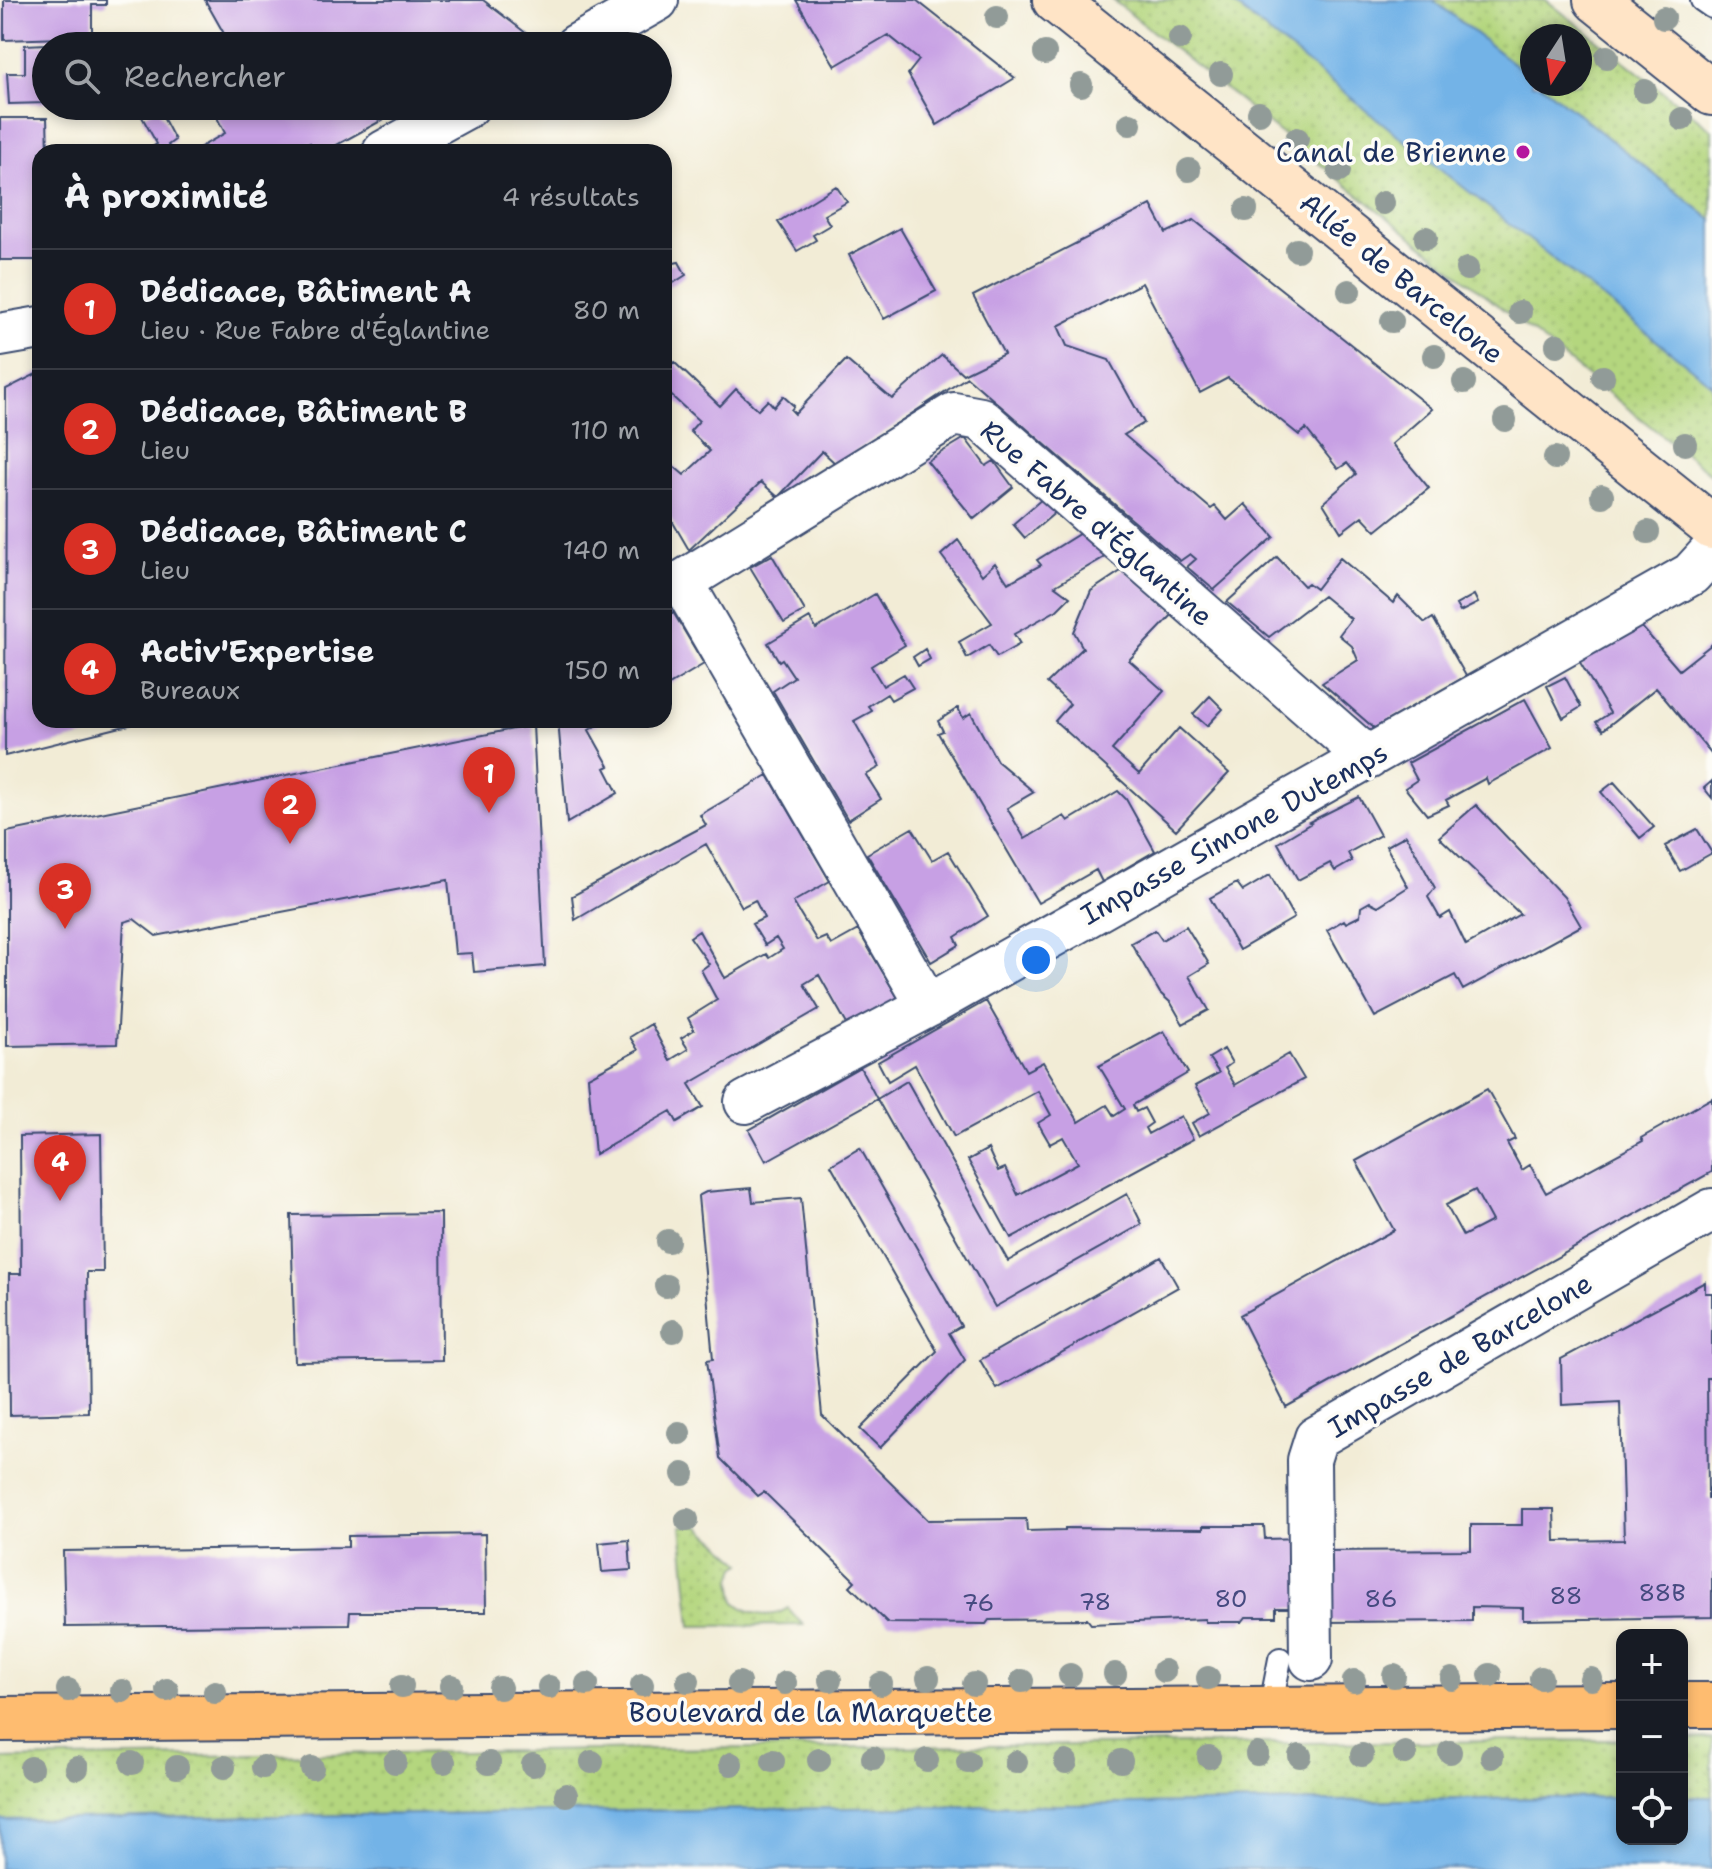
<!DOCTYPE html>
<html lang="fr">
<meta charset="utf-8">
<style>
:root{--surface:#171b24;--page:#20242c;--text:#f1f3f6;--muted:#9ea1a6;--line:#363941;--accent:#d93025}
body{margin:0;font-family:"Shantell Sans",sans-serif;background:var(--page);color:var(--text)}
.controls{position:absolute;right:24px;bottom:24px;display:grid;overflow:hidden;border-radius:16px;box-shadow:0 4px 12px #0003}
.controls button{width:72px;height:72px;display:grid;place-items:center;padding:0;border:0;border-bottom:2px solid var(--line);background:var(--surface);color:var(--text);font:40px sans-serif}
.compass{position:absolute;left:1520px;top:24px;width:72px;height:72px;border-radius:50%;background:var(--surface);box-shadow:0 4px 12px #0003;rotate:192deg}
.you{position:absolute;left:1036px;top:960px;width:28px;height:28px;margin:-20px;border:6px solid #fff;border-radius:50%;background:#1a73e8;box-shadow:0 0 0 12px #1a73e833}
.badge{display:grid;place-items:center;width:52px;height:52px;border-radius:50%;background:var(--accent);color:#fff;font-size:26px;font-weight:700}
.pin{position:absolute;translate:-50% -66px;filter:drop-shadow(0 2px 4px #0008)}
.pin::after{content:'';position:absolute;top:42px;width:28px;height:24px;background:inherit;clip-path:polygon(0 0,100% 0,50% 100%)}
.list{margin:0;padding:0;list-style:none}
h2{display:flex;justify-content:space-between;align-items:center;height:104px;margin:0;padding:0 32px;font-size:34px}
h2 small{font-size:26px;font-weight:400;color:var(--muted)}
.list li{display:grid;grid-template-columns:52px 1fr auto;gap:24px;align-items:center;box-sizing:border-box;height:120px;padding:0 32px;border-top:2px solid var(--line)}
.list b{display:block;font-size:30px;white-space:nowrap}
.list p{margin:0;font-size:26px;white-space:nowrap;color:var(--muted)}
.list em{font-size:26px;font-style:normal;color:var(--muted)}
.icon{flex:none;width:44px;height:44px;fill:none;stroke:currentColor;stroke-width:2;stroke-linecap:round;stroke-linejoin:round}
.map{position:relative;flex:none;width:1712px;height:1869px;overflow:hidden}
.search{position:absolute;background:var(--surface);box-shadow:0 4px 12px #0003;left:32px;top:32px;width:640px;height:88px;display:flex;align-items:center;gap:20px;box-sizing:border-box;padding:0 28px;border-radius:44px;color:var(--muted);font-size:30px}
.panel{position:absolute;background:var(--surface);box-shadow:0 4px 12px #0003;left:32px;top:144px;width:640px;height:584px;border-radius:24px}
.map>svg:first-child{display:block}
.grass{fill:url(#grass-dots);stroke:#68826e;stroke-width:2}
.water{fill:#73b3e7;stroke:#4771a2;stroke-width:2}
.building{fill:#c7a0e4;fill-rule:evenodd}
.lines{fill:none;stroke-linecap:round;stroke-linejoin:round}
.service-casing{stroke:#3b4b70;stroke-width:26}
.minor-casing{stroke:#3b4b70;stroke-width:46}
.secondary-casing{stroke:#3b4b70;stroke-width:48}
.primary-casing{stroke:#3b4b70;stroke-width:48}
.service{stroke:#fff;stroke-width:22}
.minor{stroke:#fff;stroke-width:42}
.secondary{stroke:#ffe4c6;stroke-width:44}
.primary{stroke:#febc70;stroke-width:44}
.tree{fill:#919b98}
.poi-dot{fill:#b5179e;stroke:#fdfcf7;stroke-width:3}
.labels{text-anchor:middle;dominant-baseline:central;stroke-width:7;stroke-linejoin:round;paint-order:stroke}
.number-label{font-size:24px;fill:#464b80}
.poi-label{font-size:28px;fill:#1b2f5e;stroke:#fdfcf7;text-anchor:end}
.street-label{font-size:28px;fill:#1b2f5e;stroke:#fdfcf7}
</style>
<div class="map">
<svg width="1712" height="1869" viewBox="0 0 1712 1869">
<defs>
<pattern id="grass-dots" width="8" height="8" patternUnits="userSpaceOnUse" patternTransform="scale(2)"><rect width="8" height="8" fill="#b4d67e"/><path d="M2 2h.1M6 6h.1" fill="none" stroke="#9ab86f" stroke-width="1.8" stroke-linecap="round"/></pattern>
</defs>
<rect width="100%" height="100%" fill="#fdfcf7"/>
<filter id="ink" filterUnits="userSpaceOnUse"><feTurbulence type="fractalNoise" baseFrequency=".0125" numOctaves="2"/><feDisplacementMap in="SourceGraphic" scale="16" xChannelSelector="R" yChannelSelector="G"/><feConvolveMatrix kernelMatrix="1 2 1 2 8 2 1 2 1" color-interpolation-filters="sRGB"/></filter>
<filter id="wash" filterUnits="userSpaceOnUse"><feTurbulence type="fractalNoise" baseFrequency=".006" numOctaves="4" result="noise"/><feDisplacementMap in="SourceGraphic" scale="32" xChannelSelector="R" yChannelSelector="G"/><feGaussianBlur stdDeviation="1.8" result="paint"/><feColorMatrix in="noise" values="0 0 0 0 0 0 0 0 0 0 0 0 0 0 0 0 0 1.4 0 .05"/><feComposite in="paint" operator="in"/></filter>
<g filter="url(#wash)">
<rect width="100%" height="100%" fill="#f2ecd6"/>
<path class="grass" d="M 1113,0 L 1229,0 L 1712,384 L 1712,475 Z
M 1433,0 L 1546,0 L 1712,130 L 1712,220 L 1540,84 L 1580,84 L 1580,36 L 1532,36 L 1532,78 Z
M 681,1526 L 699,1526 L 742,1563 L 736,1567 L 732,1579 L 735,1602 C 750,1615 770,1620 788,1608 L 803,1625 L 691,1626 Z
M 1712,1739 L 1712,1797 L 1682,1797 L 1682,1740 Z
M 1622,1740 L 1622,1797 L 0,1820 L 0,1759 L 660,1749 Z"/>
<path class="water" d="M 1228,0 L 1433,0 L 1532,78 L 1532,84 L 1540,84 L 1712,220 L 1712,385 Z
M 1622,1797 L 1622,1839 L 1682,1839 L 1682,1797 L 1712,1797 L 1712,1869 L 0,1869 L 0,1820 Z"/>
<g id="blocks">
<path class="building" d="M 4,0 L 106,0 L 106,5 L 92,5 L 92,37 L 4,40 Z
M 205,0 L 483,0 L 531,37 L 514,46 L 231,46 Z
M 796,0 L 916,0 L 1015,78 L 937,125 L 908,74 L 919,60 L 888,35 L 835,66 Z
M 46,44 L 46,103 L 9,104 L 7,73 L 25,73 L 25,45 Z
M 211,106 L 408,106 L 324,152 L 314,152 L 310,143 L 293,152 L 192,152 L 225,133 Z
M 158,108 L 175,140 L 168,145 L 172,152 L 143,152 L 157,144 L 142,117 Z
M 0,118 L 47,118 L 48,152 L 40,152 L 40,260 L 0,260 Z
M 836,186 L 847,202 L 824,215 L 830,225 L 813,235 L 816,240 L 797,251 L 778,222 Z
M 1151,205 L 1166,233 L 1194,220 L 1432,409 L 1392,444 L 1429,488 L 1376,531 L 1362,516 L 1341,532 L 1323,503 L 1356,474 L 1347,463 L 1338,469 L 1306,429 L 1299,435 L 1228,378 L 1200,393 L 1142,283 L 1058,326 L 1067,346 L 1109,360 L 1144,423 L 1124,435 L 1211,509 L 1215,506 L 1227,520 L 1245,504 L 1274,537 L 1214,590 L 1187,567 L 1196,559 L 1190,554 L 1180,561 L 967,377 L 836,464 L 822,451 L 778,497 L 761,482 L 689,550 L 664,507 L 664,458 L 684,475 L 710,451 L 690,431 L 699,421 L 664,389 L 664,372 L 674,362 L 720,406 L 736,389 L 758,410 L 768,400 L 774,407 L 783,396 L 794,406 L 791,410 L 795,414 L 846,360 L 892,399 L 942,355 L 963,374 L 1004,354 L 973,296 Z
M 900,228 L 936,291 L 884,319 L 849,255 Z
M 679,262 L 686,275 L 664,289 L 664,265 Z
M 40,372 L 40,720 L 145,721 L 5,756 L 6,389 Z
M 965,438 L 986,466 L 994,461 L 1013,487 L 974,519 L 927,461 Z
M 1043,498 L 1057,511 L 1025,538 L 1013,524 Z
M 1082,532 L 1108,555 L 1055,586 L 1070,597 L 1057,610 L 1014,634 L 1020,644 L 997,657 L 989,645 L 967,658 L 959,642 L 992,623 L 941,555 L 958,540 L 982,575 L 995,563 L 1008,583 L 1041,565 L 1037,560 Z
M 772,555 L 805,611 L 784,623 L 750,567 Z
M 1277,557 L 1304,586 L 1308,583 L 1316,589 L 1340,558 L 1393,603 L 1398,596 L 1425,623 L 1433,618 L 1466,676 L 1374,728 L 1322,683 L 1358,660 L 1352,646 L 1339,635 L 1351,619 L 1323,596 L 1269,637 L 1227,602 Z
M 1124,569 L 1175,612 L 1129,660 L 1164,691 L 1112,750 L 1139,774 L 1179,728 L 1229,773 L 1176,830 L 1055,721 L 1070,704 L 1047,683 L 1083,648 L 1074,632 L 1091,591 Z
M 875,594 L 905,645 L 871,666 L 883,686 L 904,674 L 913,688 L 891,700 L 887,694 L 868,706 L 872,711 L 854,721 L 880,767 L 866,775 L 881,799 L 848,820 L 773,691 L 794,677 L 782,659 L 779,661 L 768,643 L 810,618 L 816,629 Z
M 1474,595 L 1478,603 L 1460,612 L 1456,605 Z
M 673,612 L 704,664 L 664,688 L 664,618 Z
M 1640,625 L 1679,670 L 1712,644 L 1712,755 L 1656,688 L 1603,730 L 1596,722 L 1610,713 L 1578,659 Z
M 925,649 L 930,659 L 918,666 L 913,657 Z
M 1565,677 L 1581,707 L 1563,718 L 1547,686 Z
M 1210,696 L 1223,709 L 1207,726 L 1193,714 Z
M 1525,699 L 1552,748 L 1488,784 L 1486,778 L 1446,800 L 1449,805 L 1427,815 L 1405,788 L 1417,780 L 1408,763 Z
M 958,708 L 963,718 L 971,713 L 997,761 L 1034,792 L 1007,808 L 1025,839 L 1064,816 L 1068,821 L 1118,791 L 1126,799 L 1155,851 L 1102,882 L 1096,870 L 1038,903 L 938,733 L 943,731 L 938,721 Z
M 558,720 L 605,720 L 589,730 L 609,766 L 605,768 L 618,793 L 567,823 Z
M 533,725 L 545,966 L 474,972 L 472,953 L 455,954 L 448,880 L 156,936 L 134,919 L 124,922 L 117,1044 L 7,1046 L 7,832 Z
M 768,775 L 830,881 L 793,902 L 817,941 L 826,937 L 831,945 L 858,930 L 898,998 L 848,1026 L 819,975 L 804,984 L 819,1009 L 689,1084 L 703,1107 L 677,1122 L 671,1111 L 595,1154 L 588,1077 L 638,1050 L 630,1037 L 651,1024 L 670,1060 L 688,1049 L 681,1038 L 694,1030 L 688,1018 L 717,1000 L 701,970 L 709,964 L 690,937 L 699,931 L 725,978 L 766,954 L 769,958 L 783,949 L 776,938 L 765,945 L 752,924 L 764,918 L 755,900 L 742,907 L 706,844 L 575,920 L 572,896 L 706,825 L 700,815 Z
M 1712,781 L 1712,798 L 1704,788 Z
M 1614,782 L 1654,827 L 1640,838 L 1601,792 Z
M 1359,797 L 1380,835 L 1348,853 L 1352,861 L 1335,871 L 1330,863 L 1298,880 L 1278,843 L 1311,823 L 1309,822 Z
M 1476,805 L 1564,897 L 1581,926 L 1463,990 L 1455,975 L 1375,1017 L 1327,930 L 1344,920 L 1346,923 L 1360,916 L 1361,907 L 1370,902 L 1378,906 L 1408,887 L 1386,846 L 1406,835 L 1435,888 L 1428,897 L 1440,918 L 1450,912 L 1466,945 L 1520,914 L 1439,837 Z
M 912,828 L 932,860 L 948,851 L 988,916 L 955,937 L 959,945 L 931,962 L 867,854 Z
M 1697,829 L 1712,853 L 1680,871 L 1665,846 Z
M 1270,875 L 1294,918 L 1239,950 L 1210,898 L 1237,883 L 1243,891 Z
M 1186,926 L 1209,964 L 1189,976 L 1209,1010 L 1183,1024 L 1171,1003 L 1160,993 L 1131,943 L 1155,930 L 1162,940 Z
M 986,1001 L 1026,1071 L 1043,1062 L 1079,1122 L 1107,1105 L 1114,1116 L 1125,1109 L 1099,1066 L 1164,1031 L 1188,1073 L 1133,1105 L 1136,1112 L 1144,1108 L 1152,1123 L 1145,1128 L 1148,1134 L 1181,1116 L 1193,1139 L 1011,1238 L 968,1160 L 988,1149 L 998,1171 L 1005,1168 L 1018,1195 L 1078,1163 L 1063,1137 L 1050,1144 L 1038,1123 L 1051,1115 L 1038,1091 L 954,1137 L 915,1065 L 888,1081 L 878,1062 Z
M 1224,1049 L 1232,1063 L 1225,1068 L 1235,1085 L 1289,1054 L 1304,1079 L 1199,1136 L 1192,1123 L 1210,1113 L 1195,1086 L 1219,1073 L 1209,1058 Z
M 860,1067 L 877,1099 L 766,1161 L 749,1130 Z
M 907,1081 L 1008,1261 L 1127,1194 L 1142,1224 L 995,1307 L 877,1099 Z
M 1487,1089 L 1515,1139 L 1507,1143 L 1522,1170 L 1530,1165 L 1546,1193 L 1643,1141 L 1641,1138 L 1712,1098 L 1712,1172 L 1286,1407 L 1240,1315 L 1394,1230 L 1356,1161 ZM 1475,1190 L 1492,1221 L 1463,1236 L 1446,1205 Z
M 101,1134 L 103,1272 L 87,1272 L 89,1413 L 10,1415 L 9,1274 L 21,1274 L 20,1136 Z
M 860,1148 L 961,1326 L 949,1333 L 965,1360 L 880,1448 L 860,1429 L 937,1351 L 831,1165 Z
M 751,1188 L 753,1202 L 801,1198 L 822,1415 L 928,1520 L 1026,1519 L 1027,1531 L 1065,1530 L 1065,1528 L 1203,1529 L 1203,1526 L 1264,1526 L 1265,1539 L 1303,1538 L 1304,1608 L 1276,1608 L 1276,1617 L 1246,1617 L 1242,1622 L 1205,1622 L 1205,1619 L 1091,1624 L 1087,1619 L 989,1620 L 986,1624 L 888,1623 L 850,1586 L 855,1581 L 764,1492 L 758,1496 L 720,1458 L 707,1360 L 713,1359 L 698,1196 L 706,1192 Z
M 441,1213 L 442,1360 L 295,1362 L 291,1215 Z
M 1161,1257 L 1178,1287 L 997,1389 L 980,1360 Z
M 1705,1282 L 1705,1293 L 1712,1293 L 1712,1378 L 1707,1378 L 1708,1499 L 1712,1499 L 1712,1617 L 1523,1620 L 1523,1608 L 1472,1607 L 1472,1621 L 1321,1622 L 1319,1551 L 1471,1550 L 1471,1525 L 1522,1525 L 1522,1509 L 1554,1509 L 1555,1541 L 1624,1540 L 1620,1402 L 1562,1405 L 1561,1359 Z
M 485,1534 L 486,1612 L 350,1612 L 349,1624 L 65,1627 L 63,1551 L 348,1547 L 348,1536 Z
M 629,1540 L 631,1570 L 602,1572 L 599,1543 Z"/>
</g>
</g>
<g filter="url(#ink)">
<use href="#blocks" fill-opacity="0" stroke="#3b4b70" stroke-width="2"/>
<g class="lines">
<g class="service-casing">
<path id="service" d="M 1702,0 L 1712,7
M 1270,1710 L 1280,1659"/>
</g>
<g class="minor-casing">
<path id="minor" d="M 576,46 L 657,0
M 384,152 L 468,106
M 0,335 L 40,328
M 928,1006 L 682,582 L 954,414 L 981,419 L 1368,758
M 746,1102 L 928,1006 L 1691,574 L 1712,551
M 1311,1659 L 1309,1460 L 1316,1438 L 1712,1210"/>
</g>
<g class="secondary-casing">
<path id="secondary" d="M 1055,0 L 1712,527
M 1596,0 L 1712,93"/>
</g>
<g class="primary-casing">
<path id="primary" d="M 1682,1705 L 1712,1705
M 0,1719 L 1622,1706"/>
</g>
<use href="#service" class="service"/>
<use href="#minor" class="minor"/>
<use href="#secondary" class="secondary"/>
<use href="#primary" class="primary"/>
</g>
<g class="tree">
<circle cx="997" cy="17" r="12"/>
<circle cx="1664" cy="18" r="12"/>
<circle cx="1180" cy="38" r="12"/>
<circle cx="1045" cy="53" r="12"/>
<circle cx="1607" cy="57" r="12"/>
<circle cx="1221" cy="74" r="12"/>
<circle cx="1081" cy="85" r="12"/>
<circle cx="1645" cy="91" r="12"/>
<circle cx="1259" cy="113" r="12"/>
<circle cx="1682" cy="119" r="12"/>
<circle cx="1130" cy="124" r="12"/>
<circle cx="1297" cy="139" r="12"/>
<circle cx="1189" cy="170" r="12"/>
<circle cx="1339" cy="171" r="12"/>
<circle cx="1383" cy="203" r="12"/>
<circle cx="1246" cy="210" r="12"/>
<circle cx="1426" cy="238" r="12"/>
<circle cx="1297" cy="250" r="12"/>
<circle cx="1467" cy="269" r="12"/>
<circle cx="1349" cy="291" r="12"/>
<circle cx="1520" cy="312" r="12"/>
<circle cx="1392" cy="321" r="12"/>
<circle cx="1557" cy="345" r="12"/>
<circle cx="1434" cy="356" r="12"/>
<circle cx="1603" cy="377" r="12"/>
<circle cx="1464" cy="382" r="12"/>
<circle cx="1505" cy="420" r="12"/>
<circle cx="1685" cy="444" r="12"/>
<circle cx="1555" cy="458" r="12"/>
<circle cx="1602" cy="496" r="12"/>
<circle cx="1648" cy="532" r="12"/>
<circle cx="668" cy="1241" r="12"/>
<circle cx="666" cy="1286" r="12"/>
<circle cx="673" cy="1331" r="12"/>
<circle cx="679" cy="1433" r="12"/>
<circle cx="683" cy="1474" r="12"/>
<circle cx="687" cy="1520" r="12"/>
<circle cx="1164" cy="1671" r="12"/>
<circle cx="1115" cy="1674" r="12"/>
<circle cx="1070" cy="1675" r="12"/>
<circle cx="1490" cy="1675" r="12"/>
<circle cx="1394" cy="1676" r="12"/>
<circle cx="928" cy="1678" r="12"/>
<circle cx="1208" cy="1678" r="12"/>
<circle cx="1541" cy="1678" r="12"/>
<circle cx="1452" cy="1679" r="12"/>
<circle cx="1591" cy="1679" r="12"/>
<circle cx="830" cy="1680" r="12"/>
<circle cx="688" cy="1681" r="12"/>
<circle cx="1022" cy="1681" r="12"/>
<circle cx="1354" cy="1681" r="12"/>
<circle cx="739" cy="1683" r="12"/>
<circle cx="785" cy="1683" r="12"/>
<circle cx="587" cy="1684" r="12"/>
<circle cx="881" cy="1684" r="12"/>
<circle cx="974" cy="1684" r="12"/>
<circle cx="642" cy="1685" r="12"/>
<circle cx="402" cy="1686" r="12"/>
<circle cx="451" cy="1686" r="12"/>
<circle cx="549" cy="1687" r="12"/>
<circle cx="500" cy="1688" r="12"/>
<circle cx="68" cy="1690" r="12"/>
<circle cx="167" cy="1690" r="12"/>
<circle cx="122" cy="1691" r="12"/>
<circle cx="215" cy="1692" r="12"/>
<circle cx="1450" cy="1752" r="12"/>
<circle cx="1405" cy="1753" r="12"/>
<circle cx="1257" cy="1754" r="12"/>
<circle cx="1362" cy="1755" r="12"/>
<circle cx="1300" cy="1756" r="12"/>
<circle cx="1209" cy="1757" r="12"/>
<circle cx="1492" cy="1757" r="12"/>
<circle cx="873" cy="1758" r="12"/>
<circle cx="819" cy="1760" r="12"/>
<circle cx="927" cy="1760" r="12"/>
<circle cx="773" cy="1761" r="12"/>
<circle cx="1121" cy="1761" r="12"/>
<circle cx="395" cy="1762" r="12"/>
<circle cx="444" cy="1762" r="12"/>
<circle cx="592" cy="1762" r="12"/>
<circle cx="968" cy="1762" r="12"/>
<circle cx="1016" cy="1762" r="12"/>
<circle cx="1066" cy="1762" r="12"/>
<circle cx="132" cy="1763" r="12"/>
<circle cx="489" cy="1763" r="12"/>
<circle cx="731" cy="1764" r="12"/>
<circle cx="533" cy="1765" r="12"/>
<circle cx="177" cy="1767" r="12"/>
<circle cx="224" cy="1767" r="12"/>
<circle cx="263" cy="1767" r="12"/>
<circle cx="31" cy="1768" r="12"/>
<circle cx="77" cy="1768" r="12"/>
<circle cx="312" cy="1768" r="12"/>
<circle cx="566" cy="1795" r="12"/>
</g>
</g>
<circle class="poi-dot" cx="1523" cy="152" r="8"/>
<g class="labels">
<g class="number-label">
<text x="1662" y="1593">88B</text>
<text x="1566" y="1596">88</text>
<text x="1231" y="1599">80</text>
<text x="1381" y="1599">86</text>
<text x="1095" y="1602">78</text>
<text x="978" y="1603">76</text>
</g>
<g class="poi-label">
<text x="1507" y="152">Canal de Brienne</text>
</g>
<g class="street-label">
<text transform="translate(1402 278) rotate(39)">Allée de Barcelone</text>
<text transform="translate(1097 523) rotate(41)">Rue Fabre d'Églantine</text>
<text transform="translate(1234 833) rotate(-29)">Impasse Simone Dutemps</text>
<text transform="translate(1460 1355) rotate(-30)">Impasse de Barcelone</text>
<text x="811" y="1712">Boulevard de la Marquette</text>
</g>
</g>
</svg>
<div class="controls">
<button>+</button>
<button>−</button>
<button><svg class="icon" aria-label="locate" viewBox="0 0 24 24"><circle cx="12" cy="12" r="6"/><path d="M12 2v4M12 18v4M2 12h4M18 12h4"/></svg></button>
</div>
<svg class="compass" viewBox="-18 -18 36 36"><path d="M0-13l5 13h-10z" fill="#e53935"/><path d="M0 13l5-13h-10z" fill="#9ea1a6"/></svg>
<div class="you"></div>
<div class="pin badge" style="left:489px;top:813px">1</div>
<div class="pin badge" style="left:290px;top:844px">2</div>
<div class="pin badge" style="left:65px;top:929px">3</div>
<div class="pin badge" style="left:60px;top:1201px">4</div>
<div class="search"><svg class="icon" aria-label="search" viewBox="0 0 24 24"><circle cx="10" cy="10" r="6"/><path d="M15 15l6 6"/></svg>Rechercher</div>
<section class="panel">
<h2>À proximité<small>4 résultats</small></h2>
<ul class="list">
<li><span class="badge">1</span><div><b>Dédicace, Bâtiment A</b><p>Lieu · Rue Fabre d'Églantine</p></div><em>80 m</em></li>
<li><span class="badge">2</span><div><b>Dédicace, Bâtiment B</b><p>Lieu</p></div><em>110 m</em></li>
<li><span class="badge">3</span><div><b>Dédicace, Bâtiment C</b><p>Lieu</p></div><em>140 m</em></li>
<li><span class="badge">4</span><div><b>Activ'Expertise</b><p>Bureaux</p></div><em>150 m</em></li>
</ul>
</section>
</div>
